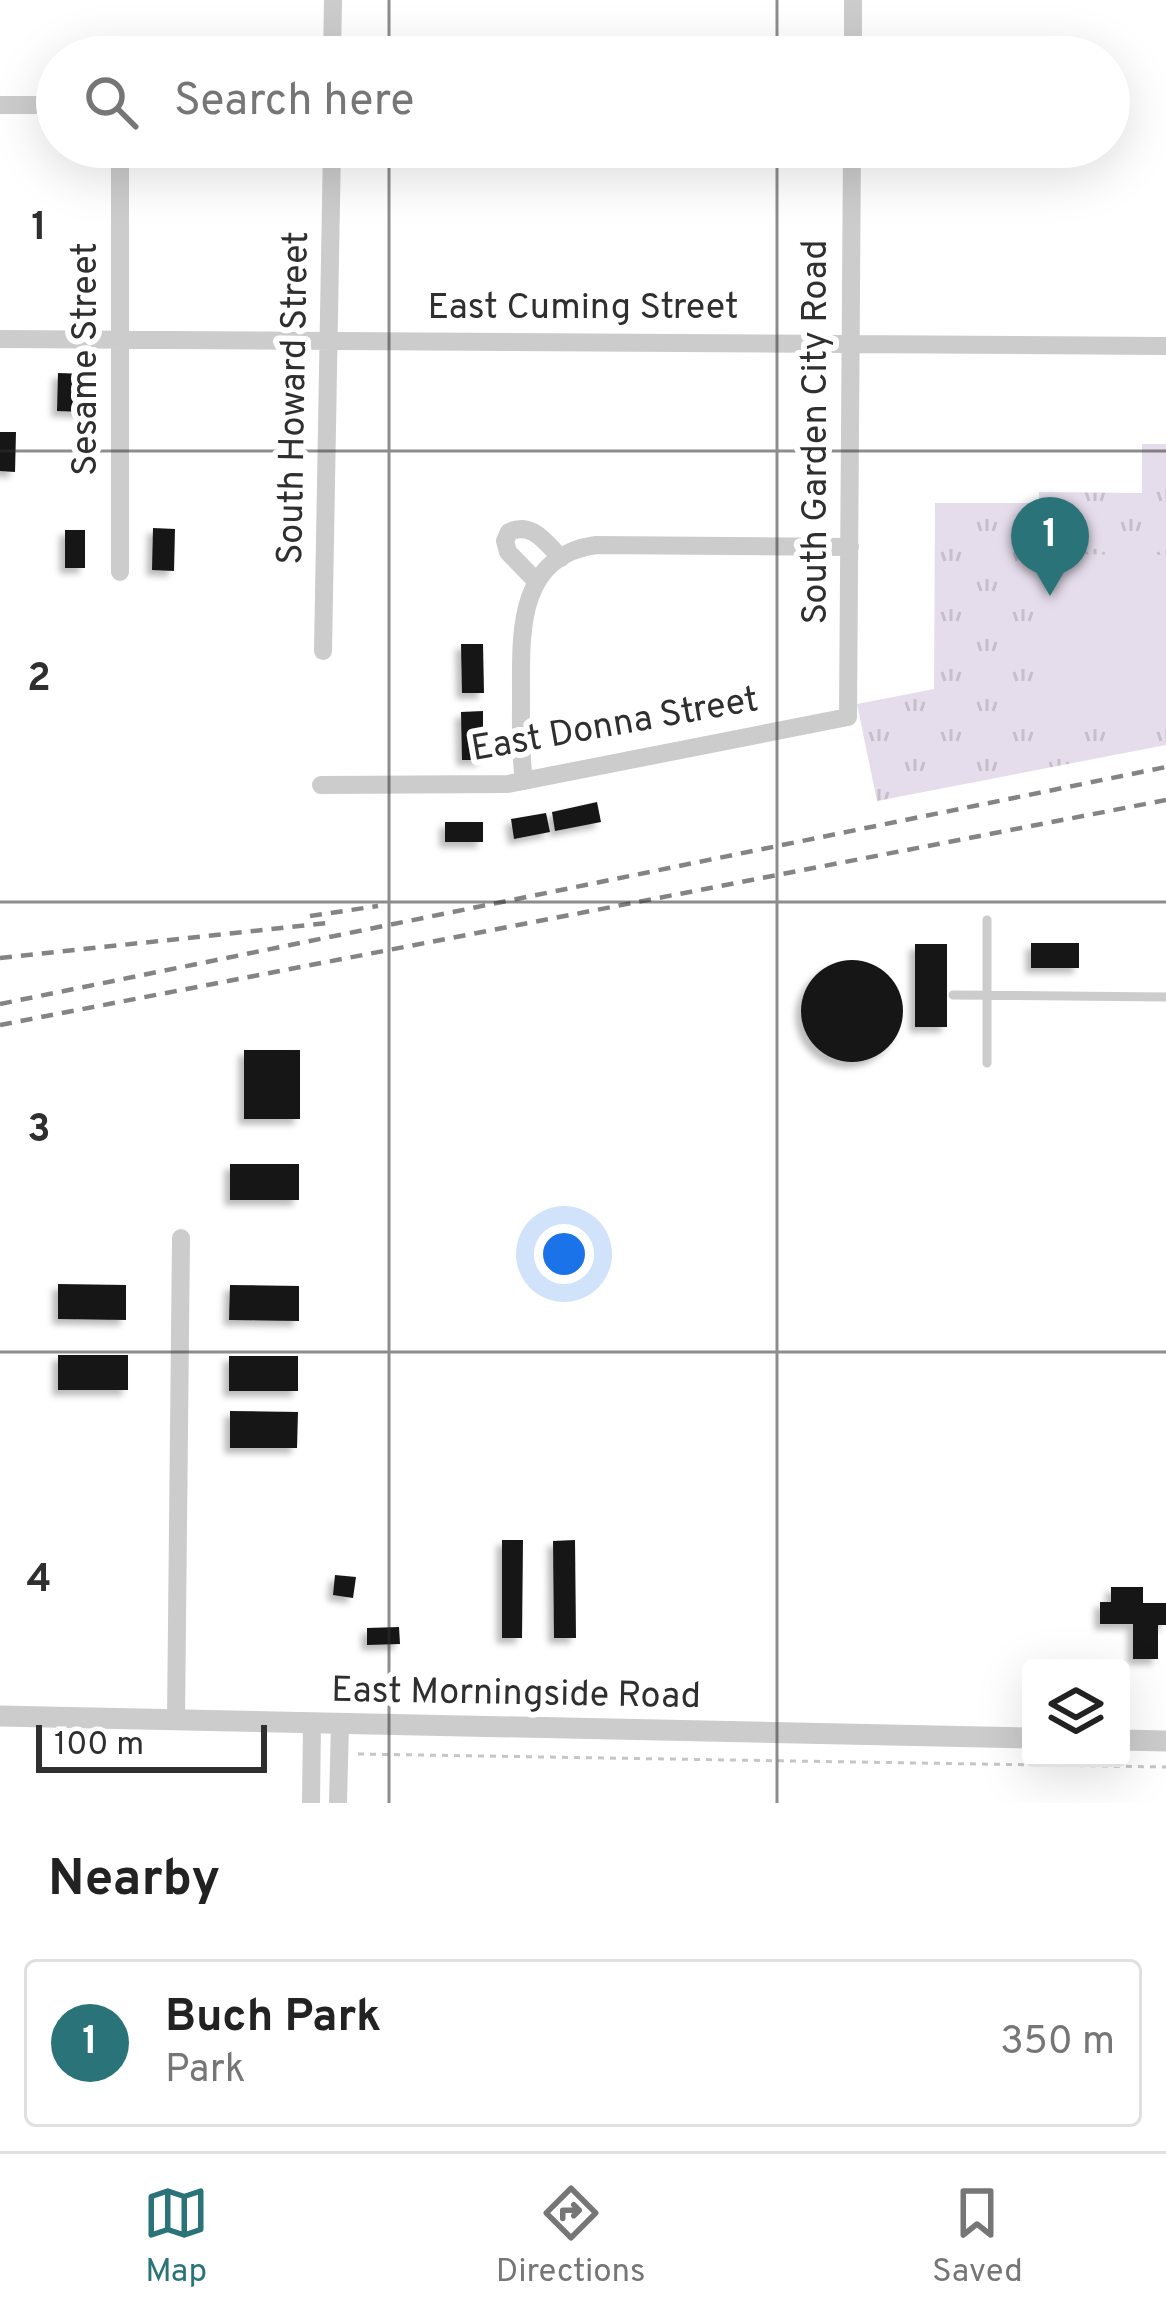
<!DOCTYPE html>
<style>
:root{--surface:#fff;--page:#f2f2f2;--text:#222;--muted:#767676;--line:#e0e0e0;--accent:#2a7379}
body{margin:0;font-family:Overpass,sans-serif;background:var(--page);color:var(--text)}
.controls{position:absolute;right:36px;bottom:36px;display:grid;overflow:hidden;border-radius:12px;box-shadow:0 12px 48px #0002}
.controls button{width:108px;height:108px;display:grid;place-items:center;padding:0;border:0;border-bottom:3px solid var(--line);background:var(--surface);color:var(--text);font:60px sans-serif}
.scale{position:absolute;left:36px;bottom:30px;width:231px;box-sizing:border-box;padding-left:12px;border:6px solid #2f2f2f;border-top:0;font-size:33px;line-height:42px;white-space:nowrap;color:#2f2f2f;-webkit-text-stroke:9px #fff;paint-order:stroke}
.you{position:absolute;left:564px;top:1254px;width:42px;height:42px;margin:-30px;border:9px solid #fff;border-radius:50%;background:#1a73e8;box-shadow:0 0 0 18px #1a73e833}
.badge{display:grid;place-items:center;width:78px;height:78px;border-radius:50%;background:var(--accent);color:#fff;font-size:39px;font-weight:700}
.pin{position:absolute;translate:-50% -99px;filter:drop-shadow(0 3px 6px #0008)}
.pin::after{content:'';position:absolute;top:63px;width:42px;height:36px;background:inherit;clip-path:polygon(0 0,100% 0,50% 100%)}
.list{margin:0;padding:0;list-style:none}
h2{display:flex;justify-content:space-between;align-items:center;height:156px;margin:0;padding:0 48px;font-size:51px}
h2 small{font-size:39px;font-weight:400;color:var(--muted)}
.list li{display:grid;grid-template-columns:78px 1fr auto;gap:36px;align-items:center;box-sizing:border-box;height:168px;margin:0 24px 24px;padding:0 24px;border:3px solid var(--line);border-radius:12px}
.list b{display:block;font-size:45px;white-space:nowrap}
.list p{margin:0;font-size:39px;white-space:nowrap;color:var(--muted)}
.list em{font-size:39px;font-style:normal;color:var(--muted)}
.icon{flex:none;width:66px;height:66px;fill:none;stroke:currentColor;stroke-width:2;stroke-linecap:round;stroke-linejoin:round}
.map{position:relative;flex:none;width:1166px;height:1803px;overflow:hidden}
.search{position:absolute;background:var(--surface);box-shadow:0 12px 48px #0002;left:36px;right:36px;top:36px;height:132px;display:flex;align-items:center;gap:30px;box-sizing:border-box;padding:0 42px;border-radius:66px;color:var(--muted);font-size:45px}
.sheet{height:348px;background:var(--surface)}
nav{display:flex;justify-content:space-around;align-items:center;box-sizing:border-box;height:168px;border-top:3px solid var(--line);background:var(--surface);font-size:33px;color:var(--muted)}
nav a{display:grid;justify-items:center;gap:6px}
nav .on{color:var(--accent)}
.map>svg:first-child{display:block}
.park{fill:url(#park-tufts)}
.garden{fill:#e6ddec}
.building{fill:#161616;filter:url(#shadow)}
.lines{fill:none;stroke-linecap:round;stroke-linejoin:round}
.path{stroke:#c6c6c6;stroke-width:3;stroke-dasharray:6 6;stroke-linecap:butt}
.service{stroke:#ccc;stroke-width:9}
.minor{stroke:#ccc;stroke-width:18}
.tertiary{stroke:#ccc;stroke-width:21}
.rail{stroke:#848484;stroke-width:4.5;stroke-dasharray:12 9;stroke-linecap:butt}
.grid{fill:none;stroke:#2f2f2f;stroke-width:3;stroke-opacity:0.55}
.labels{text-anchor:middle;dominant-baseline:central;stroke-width:12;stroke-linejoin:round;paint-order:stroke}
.street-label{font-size:36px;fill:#2f2f2f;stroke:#fff}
.grid-label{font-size:39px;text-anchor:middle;font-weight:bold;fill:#2f2f2f;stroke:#fff;stroke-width:12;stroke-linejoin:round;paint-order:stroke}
</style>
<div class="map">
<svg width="1166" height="1803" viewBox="0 0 1166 1803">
<defs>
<pattern id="park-tufts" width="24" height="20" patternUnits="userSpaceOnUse" patternTransform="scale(3)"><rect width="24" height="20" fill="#e6ddec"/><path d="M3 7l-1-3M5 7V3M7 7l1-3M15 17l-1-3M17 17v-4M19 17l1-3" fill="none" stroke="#c6becb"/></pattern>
<filter id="shadow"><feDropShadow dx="-5.5" dy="5.5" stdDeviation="3" flood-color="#0004"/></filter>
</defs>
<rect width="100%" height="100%" fill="#fff"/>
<path class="park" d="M 1142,444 L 1166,444 L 1166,745 L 877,801 L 857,704 L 934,689 L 935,503 L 1039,503 L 1039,492 L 1142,493 Z"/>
<path class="garden" d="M 1054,554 L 1166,555 L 1166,710 L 1043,733 L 1042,565 Z"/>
<path class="building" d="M 58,373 L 86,374 L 85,412 L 57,411 Z
M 0,432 L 16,432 L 15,472 L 0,471 Z
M 153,528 L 175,529 L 174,571 L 152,570 Z
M 65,530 L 85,530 L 85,568 L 65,568 Z
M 461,644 L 483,644 L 484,693 L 462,693 Z
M 483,711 L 483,760 L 462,760 L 461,712 Z
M 597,802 L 601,822 L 555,831 L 552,812 Z
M 546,813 L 550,832 L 514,839 L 511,819 Z
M 445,822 L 483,822 L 483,842 L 445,842 Z
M 1031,943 L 1079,943 L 1079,968 L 1031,968 Z
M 915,944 L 947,944 L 947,1027 L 915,1027 Z
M801 1011a51 51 0 1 1 102 0a51 51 0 1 1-102 0Z
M 244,1050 L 300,1050 L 300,1119 L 244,1119 Z
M 230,1164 L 299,1164 L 299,1200 L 230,1200 Z
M 58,1284 L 126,1285 L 126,1320 L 58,1319 Z
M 230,1285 L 299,1286 L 299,1321 L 229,1320 Z
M 58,1355 L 128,1355 L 128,1390 L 58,1390 Z
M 229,1356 L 298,1356 L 298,1391 L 229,1391 Z
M 230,1411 L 298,1412 L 297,1448 L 230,1448 Z
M 502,1540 L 523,1540 L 522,1638 L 502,1638 Z
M 575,1540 L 576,1638 L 554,1638 L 553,1541 Z
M 335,1575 L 356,1577 L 353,1598 L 333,1595 Z
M 1111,1587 L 1143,1587 L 1143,1603 L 1166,1603 L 1166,1625 L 1158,1625 L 1158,1659 L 1133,1659 L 1133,1624 L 1100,1624 L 1100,1602 L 1111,1602 Z
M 399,1627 L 400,1644 L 367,1645 L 367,1628 Z"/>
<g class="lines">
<path class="path" d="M 358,1754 L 1166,1767"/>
<path class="service" d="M 953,995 L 1166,997
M 987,1063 L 987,920"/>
<path class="minor" d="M 332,57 L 333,0
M 853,57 L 853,0
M 0,105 L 57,105
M 0,339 L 1166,346
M 120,572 L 120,147
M 537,582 L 508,552 L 505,541 L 509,532 C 532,521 546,543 561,558
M 323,651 L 332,147
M 524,781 C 520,753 521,724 521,696 C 521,635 516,556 596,545 L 850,547
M 321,785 L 508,784 L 848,717 L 852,147
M 176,1720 L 181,1238
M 311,1803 L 312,1723
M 338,1803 L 340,1724"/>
<path class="tertiary" d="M 0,1716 L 1031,1738
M 1121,1740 L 1166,1741"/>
<path class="rail" d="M 310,916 L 378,906
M 0,958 L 328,923
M 0,1004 L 1166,767
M 0,1025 L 1166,800"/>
</g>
<path class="grid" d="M 389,0 L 389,57M 777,0 L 777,57M 389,147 L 389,1803M 777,147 L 777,1803M 0,451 L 1166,451M 0,902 L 1166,902M 0,1352 L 1166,1352"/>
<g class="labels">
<g class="street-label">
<text x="583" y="309">East Cuming Street</text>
<text transform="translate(87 359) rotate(-90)">Sesame Street</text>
<text transform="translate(295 398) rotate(-89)">South Howard Street</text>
<text transform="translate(817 432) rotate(-90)">South Garden City Road</text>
<text transform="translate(615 726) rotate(-10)">East Donna Street</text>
<text transform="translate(516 1695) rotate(1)">East Morningside Road</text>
</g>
</g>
<g class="grid-label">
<text x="39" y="239">1</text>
<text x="39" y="690">2</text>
<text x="39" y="1141">3</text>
<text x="39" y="1591">4</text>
</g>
</svg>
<div class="controls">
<button><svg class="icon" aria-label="layers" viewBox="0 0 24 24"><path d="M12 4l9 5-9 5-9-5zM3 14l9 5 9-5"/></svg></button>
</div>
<div class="scale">100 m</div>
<div class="you"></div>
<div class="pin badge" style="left:1050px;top:596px">1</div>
<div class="search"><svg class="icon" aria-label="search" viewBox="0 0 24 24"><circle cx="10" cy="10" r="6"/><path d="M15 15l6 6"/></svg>Search here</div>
</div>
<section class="sheet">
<h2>Nearby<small></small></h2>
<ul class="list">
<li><span class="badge">1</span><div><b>Buch Park</b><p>Park</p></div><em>350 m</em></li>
</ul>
</section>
<nav>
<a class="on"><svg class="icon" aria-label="map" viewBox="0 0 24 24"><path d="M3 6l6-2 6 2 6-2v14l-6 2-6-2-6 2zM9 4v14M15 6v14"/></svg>Map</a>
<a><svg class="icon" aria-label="directions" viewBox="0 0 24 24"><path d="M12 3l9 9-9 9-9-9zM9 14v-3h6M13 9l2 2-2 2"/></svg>Directions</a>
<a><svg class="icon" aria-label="saved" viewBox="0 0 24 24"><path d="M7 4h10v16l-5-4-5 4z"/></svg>Saved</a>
</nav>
